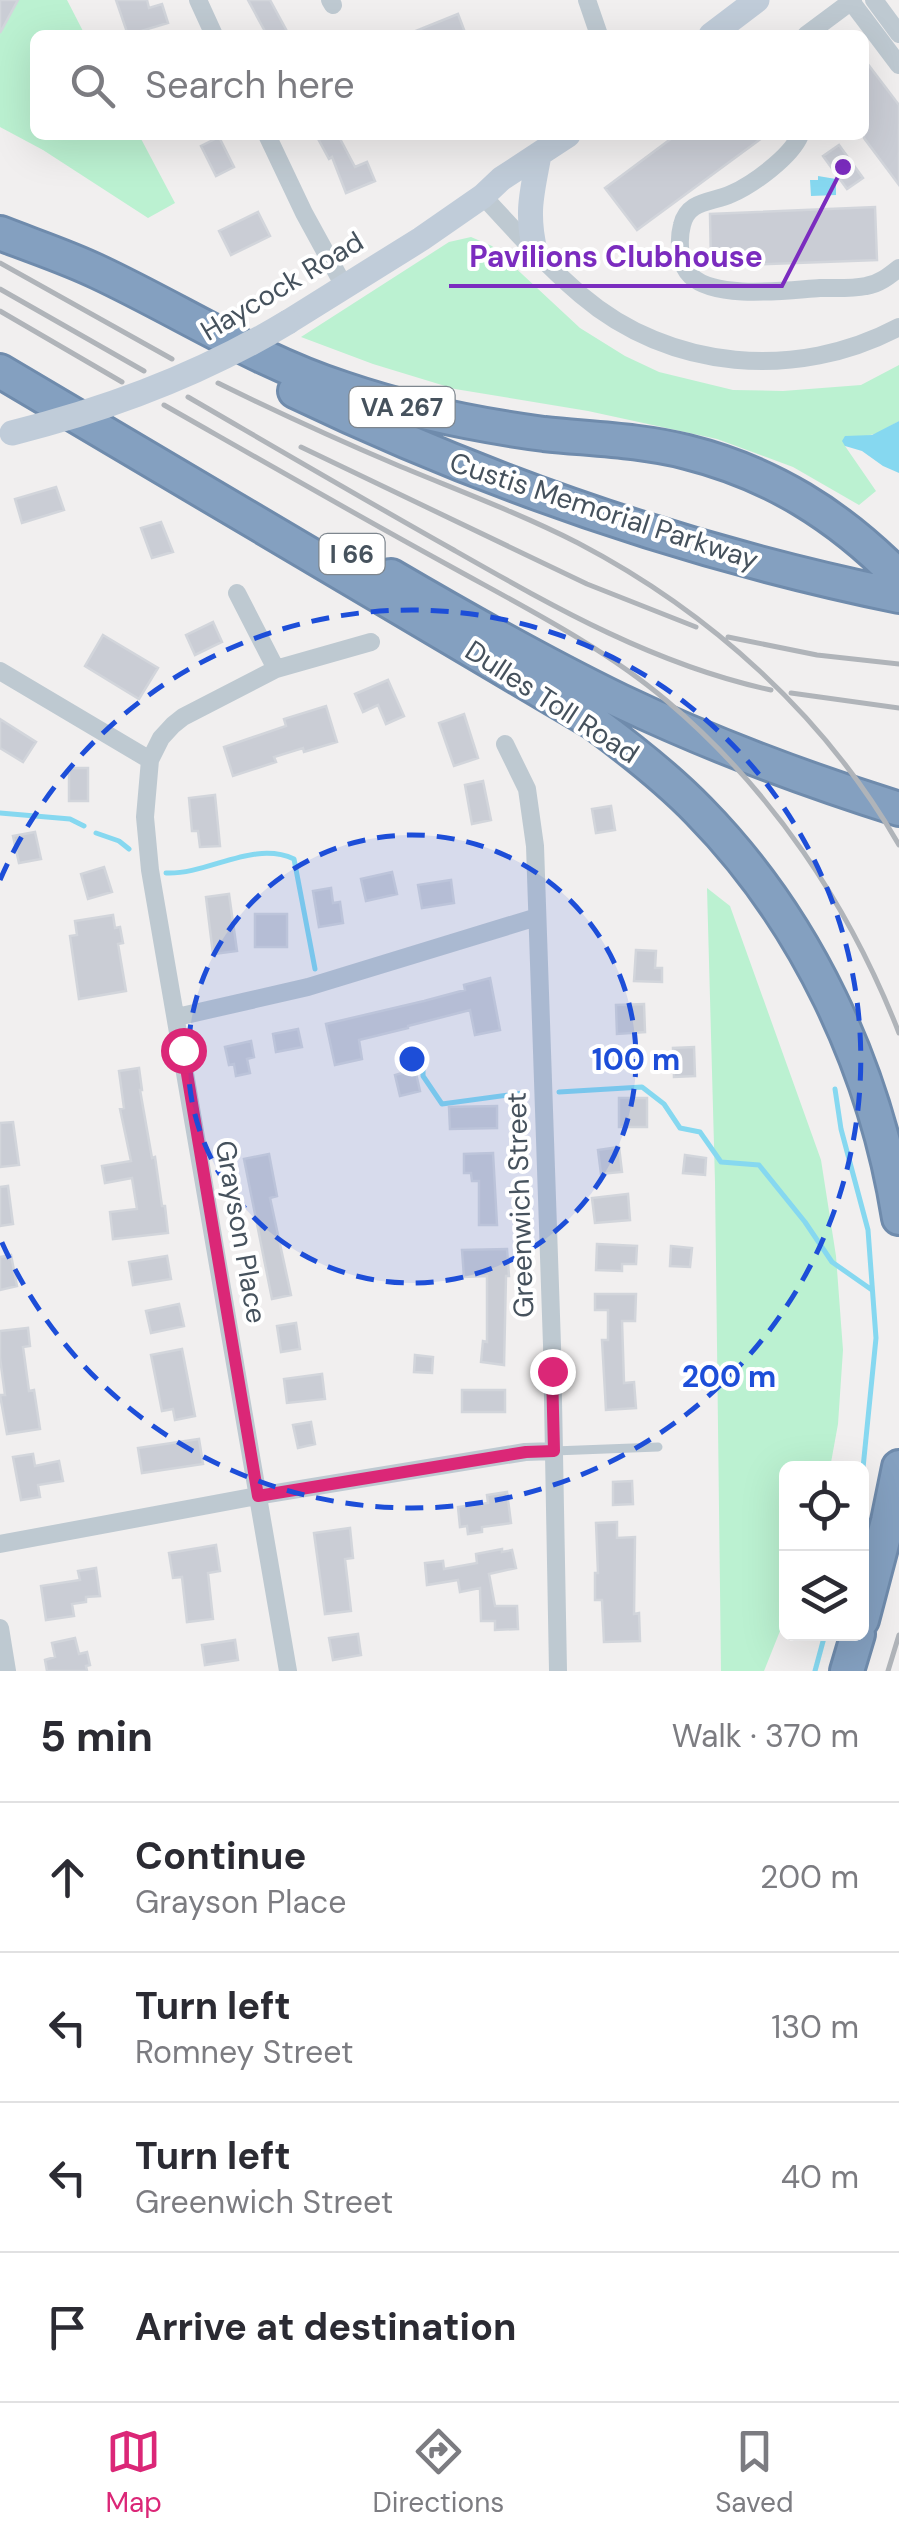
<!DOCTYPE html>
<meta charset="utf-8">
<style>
:root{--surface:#fff;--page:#f2f2f3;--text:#2b2b33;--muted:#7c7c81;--line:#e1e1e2;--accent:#db2777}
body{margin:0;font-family:"DM Sans",sans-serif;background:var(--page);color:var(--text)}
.controls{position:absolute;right:30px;bottom:30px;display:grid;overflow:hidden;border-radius:15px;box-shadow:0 10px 40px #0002}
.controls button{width:90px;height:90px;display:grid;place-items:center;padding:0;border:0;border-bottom:2px solid var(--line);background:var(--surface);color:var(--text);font:50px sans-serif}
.stop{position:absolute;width:30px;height:30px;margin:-22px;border:8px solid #db2777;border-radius:50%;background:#fff}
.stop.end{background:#db2777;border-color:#fff;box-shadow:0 2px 10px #0008}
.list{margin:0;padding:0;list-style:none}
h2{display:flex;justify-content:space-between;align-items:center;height:130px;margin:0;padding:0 40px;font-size:42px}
h2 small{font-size:32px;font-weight:400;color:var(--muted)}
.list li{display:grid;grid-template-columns:65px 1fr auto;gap:30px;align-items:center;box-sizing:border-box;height:150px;padding:0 40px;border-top:2px solid var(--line)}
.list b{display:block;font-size:38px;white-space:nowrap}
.list p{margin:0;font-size:32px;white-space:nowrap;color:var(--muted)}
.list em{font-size:32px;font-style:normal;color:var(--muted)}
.icon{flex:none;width:55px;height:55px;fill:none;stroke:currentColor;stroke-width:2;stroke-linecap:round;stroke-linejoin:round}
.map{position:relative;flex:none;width:899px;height:1671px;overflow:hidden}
.search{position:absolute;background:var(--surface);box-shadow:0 10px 40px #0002;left:30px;right:30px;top:30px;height:110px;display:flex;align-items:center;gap:25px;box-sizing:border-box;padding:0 35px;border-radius:15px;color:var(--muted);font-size:38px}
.sheet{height:730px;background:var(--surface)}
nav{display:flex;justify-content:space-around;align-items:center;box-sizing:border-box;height:140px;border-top:2px solid var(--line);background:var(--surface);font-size:28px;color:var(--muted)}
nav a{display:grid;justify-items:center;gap:5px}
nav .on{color:var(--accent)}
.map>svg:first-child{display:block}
.green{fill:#bbf1d1}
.water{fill:#86d8f0}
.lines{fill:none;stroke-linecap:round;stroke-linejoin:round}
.stream{stroke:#86d8f0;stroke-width:5}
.building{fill:#cacdd5;stroke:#d2d5db;stroke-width:2.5}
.highway-casing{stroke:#6f8bac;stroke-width:38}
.lane{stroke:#bec9d1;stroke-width:9}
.street{stroke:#bec9d1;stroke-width:18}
.secondary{stroke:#c0ccd9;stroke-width:25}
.highway{stroke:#84a0c0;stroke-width:32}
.rail{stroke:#b0b4b9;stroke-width:5}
.secondary-bridge{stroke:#c0ccd9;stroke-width:25}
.route{stroke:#db2777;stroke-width:12}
.ring{fill:none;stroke:#1d4ed8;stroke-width:5;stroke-dasharray:18 12}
.labels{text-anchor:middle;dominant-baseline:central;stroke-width:8;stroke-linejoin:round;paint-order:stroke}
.shield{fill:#fff;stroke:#7e868e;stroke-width:2.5}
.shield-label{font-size:25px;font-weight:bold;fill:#46525d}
.street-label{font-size:28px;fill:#46525d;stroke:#fff}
.centre{fill:#1d4ed8;stroke:#fff;stroke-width:5}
.ring-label{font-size:30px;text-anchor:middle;font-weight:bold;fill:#1d4ed8;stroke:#fff;stroke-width:8;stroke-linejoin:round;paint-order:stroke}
.leader{fill:none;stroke:#7b2cbf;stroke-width:4}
.callout-dot{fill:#7b2cbf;stroke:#fff;stroke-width:4}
.callout-label{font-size:30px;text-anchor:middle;font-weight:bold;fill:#7b2cbf;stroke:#fff;stroke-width:8;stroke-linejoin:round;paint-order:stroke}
</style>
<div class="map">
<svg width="899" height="1671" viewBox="0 0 899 1671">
<rect width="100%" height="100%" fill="#f1efef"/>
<path class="green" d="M 0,0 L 67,0 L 85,35 L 35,35 L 35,135 L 139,135 L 175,203 L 148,218 L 43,150 L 0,127 Z
M 471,237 L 492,246 L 580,328 L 625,356 L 659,372 L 733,390 L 783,391 L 861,385 L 899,365 L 899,421 L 878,433 L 863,437 L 845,446 L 876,491 L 859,505 L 793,467 L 717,439 L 588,411 L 455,389 L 373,364 L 301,337 L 449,242 Z
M 707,888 L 730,906 L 821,1160 L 836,1256 L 843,1350 L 838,1424 L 830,1468 L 786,1468 L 786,1616 L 764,1671 L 721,1671 L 715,1182 Z"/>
<path class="water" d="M 818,176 L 836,179 L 836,195 L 811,196 L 810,180 L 818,180 Z
M 899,421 L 899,473 L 883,466 L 862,451 L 845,446 L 842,441 L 845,436 L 872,435 Z"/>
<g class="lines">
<path class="stream" d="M 0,813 L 70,819 L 84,826
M 96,833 L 119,841 L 129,849
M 166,873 C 208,875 253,840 294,859 L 315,969
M 423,1053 L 423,1076 L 442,1104 L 523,1093
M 835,1089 L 841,1129 L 868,1230 L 876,1338 L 862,1478
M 559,1092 L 642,1087 L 664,1104 L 680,1128 L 700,1132 L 721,1162 L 759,1165 L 805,1222 L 832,1262 L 872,1290
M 815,1671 L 825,1634"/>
</g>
<path class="building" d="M 0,0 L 18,0 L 0,33 Z
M 116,0 L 147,0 L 149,8 L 162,4 L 168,23 L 128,35 Z
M 248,0 L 270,0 L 289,35 L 267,35 Z
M 458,14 L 466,35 L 408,35 L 408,34 Z
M 864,59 L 899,105 L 899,185 L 864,138 Z
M 316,135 L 338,135 L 355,167 L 367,162 L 375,181 L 346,193 L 332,157 L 329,159 Z
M 676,135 L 766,135 L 637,230 L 605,188 Z
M 219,137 L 234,167 L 216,176 L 201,146 Z
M 839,145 L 863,178 L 847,189 L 823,156 Z
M 875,207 L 877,260 L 711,266 L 710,214 Z
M 258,212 L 270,236 L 231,255 L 219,231 Z
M 56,487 L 64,510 L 22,523 L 15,499 Z
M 161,522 L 173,552 L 152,558 L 141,528 Z
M 213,622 L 222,642 L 195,655 L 186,635 Z
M 103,635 L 158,668 L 139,699 L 85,666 Z
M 388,680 L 404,716 L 386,724 L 378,705 L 363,712 L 355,694 Z
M 326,706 L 337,742 L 304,752 L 303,748 L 274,757 L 276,762 L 233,776 L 224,747 L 286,726 L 284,719 Z
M 464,714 L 478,758 L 454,766 L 439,723 Z
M 0,719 L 36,742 L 23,762 L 0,748 Z
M 69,768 L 88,768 L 88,801 L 69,801 Z
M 483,781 L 491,820 L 472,824 L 465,785 Z
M 215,795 L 220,846 L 200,847 L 198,831 L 192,831 L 189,798 Z
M 611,806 L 615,830 L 596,833 L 592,809 Z
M 35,832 L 41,859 L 19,863 L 13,836 Z
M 104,867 L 112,892 L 88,899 L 81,874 Z
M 392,872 L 397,894 L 366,901 L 361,879 Z
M 451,880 L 454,903 L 422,908 L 418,885 Z
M 331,888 L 333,903 L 340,902 L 343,923 L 319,927 L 313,891 Z
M 229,894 L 237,951 L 213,954 L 206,897 Z
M 255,914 L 287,914 L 287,947 L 255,947 Z
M 113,915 L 115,928 L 120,927 L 123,943 L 118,944 L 126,991 L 79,999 L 70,936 L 77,935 L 75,921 Z
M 636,950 L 656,951 L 655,968 L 662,968 L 662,982 L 634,981 Z
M 490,978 L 500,1030 L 475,1035 L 470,1010 L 408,1026 L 408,1028 L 359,1040 L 362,1059 L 335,1065 L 326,1024 L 424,1001 L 465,990 L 464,985 Z
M 644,1004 L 645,1032 L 617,1034 L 616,1005 Z
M 298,1029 L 302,1047 L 276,1052 L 273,1034 Z
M 251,1041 L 254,1057 L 247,1059 L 250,1073 L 236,1076 L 234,1064 L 229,1065 L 225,1047 Z
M 694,1047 L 695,1076 L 674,1077 L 673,1048 Z
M 139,1068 L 142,1090 L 140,1090 L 152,1158 L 155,1157 L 162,1206 L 165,1206 L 168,1233 L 113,1239 L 110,1212 L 137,1209 L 132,1178 L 105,1183 L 102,1166 L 131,1161 L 120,1109 L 124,1108 L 119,1071 Z
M 415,1069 L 420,1091 L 400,1096 L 395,1075 Z
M 619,1098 L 647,1098 L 647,1127 L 619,1127 Z
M 497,1106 L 497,1128 L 450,1129 L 449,1107 Z
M 13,1122 L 19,1165 L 0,1167 L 0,1123 Z
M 619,1147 L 622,1172 L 601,1174 L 598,1150 Z
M 493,1153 L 497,1225 L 479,1225 L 479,1181 L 472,1181 L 471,1173 L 464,1173 L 464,1154 Z
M 269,1154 L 277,1196 L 270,1198 L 291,1295 L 272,1299 L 244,1159 Z
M 685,1155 L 706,1158 L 705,1175 L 683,1173 Z
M 8,1186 L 13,1224 L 0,1226 L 0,1187 Z
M 628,1194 L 630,1220 L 595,1223 L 592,1198 Z
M 597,1244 L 637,1246 L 636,1264 L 622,1264 L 622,1271 L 596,1270 Z
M 671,1246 L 692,1248 L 690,1267 L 670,1266 Z
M 507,1249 L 509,1276 L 506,1276 L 504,1365 L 481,1362 L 483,1341 L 487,1342 L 487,1276 L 464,1277 L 462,1250 Z
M 11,1255 L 17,1286 L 0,1290 L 0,1257 Z
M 167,1256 L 171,1279 L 133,1285 L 129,1262 Z
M 595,1294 L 636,1294 L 635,1321 L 622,1321 L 624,1383 L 634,1382 L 636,1408 L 606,1410 L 602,1340 L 608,1340 L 608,1310 L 595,1310 Z
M 179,1304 L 184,1326 L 151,1333 L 146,1311 Z
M 296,1323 L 300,1349 L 281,1352 L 277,1326 Z
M 28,1328 L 30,1346 L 23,1347 L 29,1391 L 34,1390 L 40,1429 L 7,1434 L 0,1395 L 5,1395 L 0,1358 L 0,1331 Z
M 182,1349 L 195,1416 L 175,1420 L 173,1409 L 162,1411 L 151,1355 Z
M 415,1355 L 433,1357 L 432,1373 L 414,1372 Z
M 322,1374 L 325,1399 L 287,1403 L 284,1379 Z
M 462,1390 L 505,1390 L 505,1412 L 462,1412 Z
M 311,1422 L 315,1444 L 298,1448 L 293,1425 Z
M 199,1439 L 203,1464 L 142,1473 L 138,1448 Z
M 33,1454 L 35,1466 L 59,1461 L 63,1481 L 38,1485 L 40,1497 L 21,1500 L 13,1457 Z
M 632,1481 L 633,1504 L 613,1505 L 613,1482 Z
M 507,1492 L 511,1523 L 482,1527 L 482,1532 L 468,1534 L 467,1526 L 460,1527 L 458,1507 L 488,1503 L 487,1495 Z
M 617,1522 L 617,1538 L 635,1537 L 634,1614 L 639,1613 L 640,1641 L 604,1642 L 602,1600 L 595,1600 L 595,1573 L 598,1573 L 596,1523 Z
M 350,1528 L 353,1558 L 345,1559 L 351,1611 L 325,1614 L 314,1533 Z
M 216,1545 L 220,1571 L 208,1573 L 213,1619 L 187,1622 L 182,1577 L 173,1578 L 169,1553 Z
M 502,1549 L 502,1552 L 512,1550 L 516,1568 L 489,1574 L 495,1606 L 517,1606 L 518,1629 L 495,1630 L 495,1621 L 481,1621 L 480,1588 L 460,1592 L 458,1580 L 427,1585 L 425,1563 L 443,1561 L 444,1569 L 477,1563 L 476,1554 Z
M 96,1568 L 100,1596 L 86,1597 L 86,1602 L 72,1604 L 74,1616 L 46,1620 L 41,1586 L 80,1580 L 78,1571 Z
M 358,1634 L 361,1655 L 333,1660 L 329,1638 Z
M 75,1638 L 79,1654 L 87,1652 L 90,1665 L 86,1666 L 87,1671 L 47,1671 L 45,1660 L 55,1657 L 52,1643 Z
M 235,1640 L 238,1660 L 205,1665 L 202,1645 Z"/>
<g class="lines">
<g class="highway-casing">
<path id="highway" d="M 0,233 C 33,246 67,257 98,272 C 181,311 257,361 344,389 C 409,411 476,425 544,434 C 592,439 640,440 687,452 C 771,473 838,515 899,577
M 0,371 L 593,722 C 630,749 667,778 699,811 C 806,920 875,1067 899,1218
M 295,391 C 487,483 690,553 899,596
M 391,576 C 466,620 542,663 620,701 C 710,744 804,779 899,809
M 862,1620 L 888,1521 L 899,1467
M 847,1671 L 858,1634"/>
</g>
<path class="lane" d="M 554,1451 L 658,1447"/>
<path class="street" d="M 198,0 L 214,35
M 330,0 L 333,5
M 587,0 L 599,35
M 850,0 L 899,65
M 874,0 L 899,34
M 806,35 L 853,0
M 267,135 L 304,213 L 344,286
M 800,135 C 791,157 752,185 731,194 C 711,203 688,200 682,225 C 678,240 679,265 691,276 C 716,300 787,290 820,288 C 835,288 851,289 866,286 C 879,284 889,276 899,268
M 483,196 C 514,230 546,265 581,295 C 670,371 797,381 899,327
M 237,593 L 276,669
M 0,671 L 150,760
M 505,744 L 527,789 L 535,846 L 552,1345 L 558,1671
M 177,1017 L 308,987 L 537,917
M 0,1544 L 257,1496 L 525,1452 L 554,1451
M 0,1628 L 7,1671
M 288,1671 L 150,870 L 145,817 L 150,760 L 161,738 L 173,725 L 183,717 L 276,669 L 371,642"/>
<path class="secondary" d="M 711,35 L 757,0
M 535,251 C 526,212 532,193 539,155
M 288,322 L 421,239 L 483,196 L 501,179 L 568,135"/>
<use href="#highway" class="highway"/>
<path class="rail" d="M 0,263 L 172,359
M 0,289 L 144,371
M 0,311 L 122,382
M 218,383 C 277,412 336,439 397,465 C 457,490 519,513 578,543 C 710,612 825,716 899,845
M 188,397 C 276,448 363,499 452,549 C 554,607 655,665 771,690
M 164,405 C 259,459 353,513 448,565 C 522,606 602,646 667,701 C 772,790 849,905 899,1033
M 301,447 L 587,584 L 696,627
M 728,637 L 817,655 L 899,664
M 791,693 L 899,708
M 888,1671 L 899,1635"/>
<path class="secondary-bridge" d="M 12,433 C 109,409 202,374 288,322"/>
</g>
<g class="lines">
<path class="route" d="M 183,1050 L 258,1496 L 526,1452 L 554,1451 L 552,1371"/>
</g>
<circle cx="412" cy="1059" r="224" fill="#1d4ed8" fill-opacity=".12"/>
<g class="ring">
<circle cx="412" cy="1059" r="224"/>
<path d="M0 880A449 449 0 1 1 0 1238"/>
</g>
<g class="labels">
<g class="shield">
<rect x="349.5" y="387" width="105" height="40" rx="8"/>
<rect x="319.5" y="534" width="65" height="40" rx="8"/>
</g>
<g class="shield-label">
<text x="402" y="407">VA 267</text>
<text x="352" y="554">I 66</text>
</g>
<g class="street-label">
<text transform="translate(282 286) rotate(-31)">Haycock Road</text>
<text transform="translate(604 511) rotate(18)">Custis Memorial Parkway</text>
<text transform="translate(552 702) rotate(33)">Dulles Toll Road</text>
<text transform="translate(520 1205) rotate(-92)">Greenwich Street</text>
<text transform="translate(241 1232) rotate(80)">Grayson Place</text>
</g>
</g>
<circle cx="412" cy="1059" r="15" class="centre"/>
<g class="ring-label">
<text x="636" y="1070">100 m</text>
<text x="729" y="1387">200 m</text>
</g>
<path class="leader" d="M843 167L782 286H449"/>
<circle class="callout-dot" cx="843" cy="167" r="10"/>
<g class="callout-label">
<text x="616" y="267">Pavilions Clubhouse</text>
</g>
</svg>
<div class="controls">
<button><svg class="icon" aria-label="locate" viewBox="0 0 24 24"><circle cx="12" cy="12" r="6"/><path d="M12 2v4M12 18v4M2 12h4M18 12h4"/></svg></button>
<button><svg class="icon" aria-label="layers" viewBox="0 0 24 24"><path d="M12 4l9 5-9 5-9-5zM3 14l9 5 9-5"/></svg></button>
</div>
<div class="stop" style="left:183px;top:1050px"></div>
<div class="stop end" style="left:552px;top:1371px"></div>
<div class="search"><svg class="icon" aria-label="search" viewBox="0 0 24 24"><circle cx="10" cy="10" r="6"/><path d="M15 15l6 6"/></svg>Search here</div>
</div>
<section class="sheet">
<h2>5 min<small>Walk · 370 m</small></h2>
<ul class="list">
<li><svg class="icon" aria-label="ahead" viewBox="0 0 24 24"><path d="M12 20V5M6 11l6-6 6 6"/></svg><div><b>Continue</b><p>Grayson Place</p></div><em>200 m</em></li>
<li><svg class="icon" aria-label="left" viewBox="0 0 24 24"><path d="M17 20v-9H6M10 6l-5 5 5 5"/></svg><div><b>Turn left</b><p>Romney Street</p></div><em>130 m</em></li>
<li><svg class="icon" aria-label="left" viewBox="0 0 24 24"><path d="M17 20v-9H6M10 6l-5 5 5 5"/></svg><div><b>Turn left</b><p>Greenwich Street</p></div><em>40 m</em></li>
<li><svg class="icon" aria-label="arrive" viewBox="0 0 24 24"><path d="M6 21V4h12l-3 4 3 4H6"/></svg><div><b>Arrive at destination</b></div></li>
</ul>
</section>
<nav>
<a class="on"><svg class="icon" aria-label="map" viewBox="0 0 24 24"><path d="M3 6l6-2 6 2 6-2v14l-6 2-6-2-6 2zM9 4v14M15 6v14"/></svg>Map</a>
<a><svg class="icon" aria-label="directions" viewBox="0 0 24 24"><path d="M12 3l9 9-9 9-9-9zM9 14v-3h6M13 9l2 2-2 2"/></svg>Directions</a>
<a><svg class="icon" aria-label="saved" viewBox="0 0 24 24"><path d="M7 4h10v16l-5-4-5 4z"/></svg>Saved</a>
</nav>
